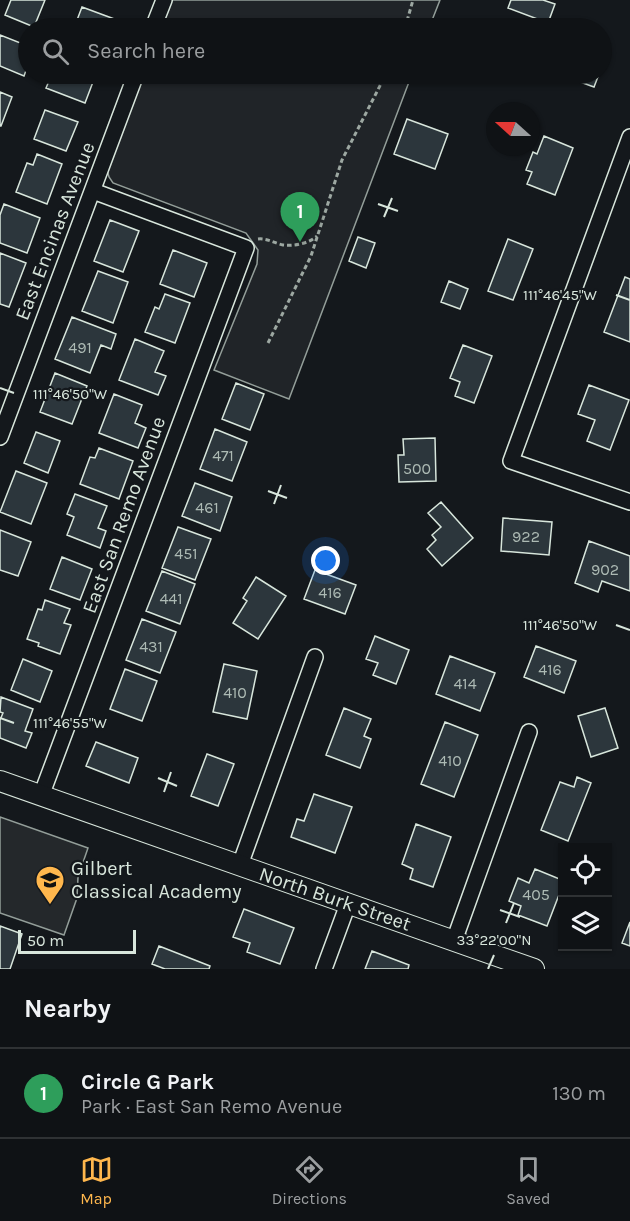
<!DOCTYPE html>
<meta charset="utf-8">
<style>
:root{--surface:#0f1215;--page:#181b1e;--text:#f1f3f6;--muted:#9b9ea0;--line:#2f3234;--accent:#ffb74d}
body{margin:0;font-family:Karla,sans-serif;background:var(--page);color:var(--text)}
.controls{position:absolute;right:18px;bottom:18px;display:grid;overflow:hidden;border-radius:0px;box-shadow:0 2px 4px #0004}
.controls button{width:54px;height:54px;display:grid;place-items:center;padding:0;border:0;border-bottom:2px solid var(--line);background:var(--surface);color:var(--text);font:30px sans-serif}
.compass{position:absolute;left:486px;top:102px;width:54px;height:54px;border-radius:50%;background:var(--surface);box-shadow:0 2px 4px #0004;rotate:291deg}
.scale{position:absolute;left:18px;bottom:15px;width:118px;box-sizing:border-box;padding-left:6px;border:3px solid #d8e6dc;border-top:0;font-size:16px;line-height:21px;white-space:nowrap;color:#d8e6dc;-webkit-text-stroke:4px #14181c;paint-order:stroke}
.you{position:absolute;left:326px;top:561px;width:21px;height:21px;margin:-15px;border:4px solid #fff;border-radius:50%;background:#1a73e8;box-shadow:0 0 0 9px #1a73e833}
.badge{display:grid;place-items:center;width:39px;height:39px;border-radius:50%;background:var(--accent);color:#fff;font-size:20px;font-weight:700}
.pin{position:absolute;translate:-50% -50px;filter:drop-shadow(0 2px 3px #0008)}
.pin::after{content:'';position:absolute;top:32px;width:21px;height:18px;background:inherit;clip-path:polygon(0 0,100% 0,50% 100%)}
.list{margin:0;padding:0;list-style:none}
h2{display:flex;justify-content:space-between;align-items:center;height:78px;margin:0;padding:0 24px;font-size:26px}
h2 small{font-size:20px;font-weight:400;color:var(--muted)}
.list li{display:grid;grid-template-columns:39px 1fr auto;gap:18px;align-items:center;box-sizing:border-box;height:90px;padding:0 24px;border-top:2px solid var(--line)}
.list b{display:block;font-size:22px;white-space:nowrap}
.list p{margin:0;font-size:20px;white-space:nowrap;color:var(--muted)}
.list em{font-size:20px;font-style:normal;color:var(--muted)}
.icon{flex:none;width:33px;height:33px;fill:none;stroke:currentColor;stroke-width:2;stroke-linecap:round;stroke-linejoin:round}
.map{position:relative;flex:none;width:630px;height:969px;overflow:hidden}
.search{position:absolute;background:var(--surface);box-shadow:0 2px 4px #0004;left:18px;right:18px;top:18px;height:66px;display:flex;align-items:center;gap:15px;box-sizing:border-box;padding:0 21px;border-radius:33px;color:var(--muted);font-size:22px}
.sheet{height:168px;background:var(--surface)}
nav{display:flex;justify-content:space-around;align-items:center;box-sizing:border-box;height:84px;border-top:2px solid var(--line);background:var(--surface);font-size:16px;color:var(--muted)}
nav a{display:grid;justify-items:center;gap:3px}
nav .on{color:var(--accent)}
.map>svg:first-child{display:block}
.green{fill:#202428;stroke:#939e99;stroke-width:1.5}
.parking{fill:#24282b;stroke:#939e99;stroke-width:1.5}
.building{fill:#2c363c;stroke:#d8e6dc;stroke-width:1.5}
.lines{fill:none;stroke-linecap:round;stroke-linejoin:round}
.street-casing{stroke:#d8e6dc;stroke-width:18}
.secondary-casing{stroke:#d8e6dc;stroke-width:22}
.path{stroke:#9da8a2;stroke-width:3;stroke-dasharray:4.5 3;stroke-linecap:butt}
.street{stroke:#14181c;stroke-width:15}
.secondary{stroke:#14181c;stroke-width:20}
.ticks{fill:none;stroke:#d8e6dc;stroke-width:2}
.labels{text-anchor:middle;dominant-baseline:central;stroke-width:4.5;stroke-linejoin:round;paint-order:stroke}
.number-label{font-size:16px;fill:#adbab4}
.street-label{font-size:20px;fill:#d8e6dc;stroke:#14181c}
.poi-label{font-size:20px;fill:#d8e6dc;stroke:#14181c;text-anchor:start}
.ticks-label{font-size:15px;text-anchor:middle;fill:#d8e6dc;stroke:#14181c;stroke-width:4.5;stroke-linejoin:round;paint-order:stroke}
</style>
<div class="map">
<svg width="630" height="969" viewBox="0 0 630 969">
<rect width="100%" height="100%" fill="#14181c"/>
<path class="green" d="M 170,0 L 440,0 L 429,28 L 159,28 Z
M 143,74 L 412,74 L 289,399 L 214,370 L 257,264 L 258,250 L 246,233 L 113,183 L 109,177 L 107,170 Z"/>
<path class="parking" d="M 0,817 L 88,848 L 78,877 L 77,898 L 64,935 L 0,913 Z"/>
<path class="building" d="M 11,0 L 45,0 L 34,27 L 5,15 Z
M 511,0 L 543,0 L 555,4 L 548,23 L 508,8 Z
M 82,7 L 117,20 L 113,28 L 74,28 Z
M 0,35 L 28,46 L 28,65 L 24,76 L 0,66 Z
M 602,41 L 610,44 L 602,67 Z
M 52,74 L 96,74 L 85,103 L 46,88 Z
M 558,74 L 599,74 L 594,87 Z
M 0,92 L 12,97 L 1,126 L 0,126 Z
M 45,110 L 78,122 L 66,151 L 34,139 Z
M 407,119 L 448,134 L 435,169 L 394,154 Z
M 544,136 L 573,148 L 555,195 L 527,184 L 532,172 L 526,170 L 533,152 L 537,154 Z
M 37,154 L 62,164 L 47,204 L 16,192 L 27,163 L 33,165 Z
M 4,204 L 40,218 L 27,253 L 0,243 L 0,215 Z
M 110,220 L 139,231 L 123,272 L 94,261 Z
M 358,237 L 375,243 L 366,268 L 349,261 Z
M 508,239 L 533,249 L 513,300 L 488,291 Z
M 173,250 L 207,263 L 194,297 L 160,284 Z
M 0,253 L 26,263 L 9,307 L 0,304 Z
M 98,271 L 128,282 L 113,323 L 82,311 Z
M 625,277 L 630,279 L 630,342 L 604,332 Z
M 449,281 L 468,289 L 460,309 L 441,302 Z
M 165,294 L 190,303 L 175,343 L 145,332 L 155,307 L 159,309 Z
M 72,317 L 116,334 L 111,349 L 101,345 L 90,373 L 55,359 Z
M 135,339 L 164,351 L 155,372 L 166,376 L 158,395 L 119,380 Z
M 463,345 L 492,356 L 474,403 L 455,396 L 460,382 L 450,378 Z
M 55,373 L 87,386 L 72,424 L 40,412 Z
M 236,383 L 264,394 L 250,430 L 222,419 Z
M 589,385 L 629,400 L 610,450 L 587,441 L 595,420 L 578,414 Z
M 114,394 L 142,405 L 135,423 L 146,428 L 138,448 L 99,433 Z
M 215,429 L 247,442 L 232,481 L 200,469 Z
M 36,432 L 60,441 L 48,473 L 24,463 Z
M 435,438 L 436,481 L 399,482 L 398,455 L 404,455 L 403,439 Z
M 99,448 L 133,461 L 119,499 L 80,484 L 90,457 L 95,458 Z
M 16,471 L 47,483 L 31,524 L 0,512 Z
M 195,483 L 232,497 L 220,531 L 182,516 Z
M 75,494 L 107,506 L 98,528 L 106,531 L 100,548 L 67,535 L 74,517 L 67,514 Z
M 441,502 L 473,538 L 442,566 L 427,549 L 436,540 L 432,535 L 441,527 L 428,513 Z
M 503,518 L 552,522 L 549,555 L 501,551 Z
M 178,527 L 211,539 L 195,580 L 162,568 Z
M 0,530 L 31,542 L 18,576 L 0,570 Z
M 589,541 L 630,556 L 630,591 L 602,581 L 598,592 L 575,583 Z
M 62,557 L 92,569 L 80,600 L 50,589 Z
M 315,570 L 356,585 L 345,614 L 304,599 Z
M 162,571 L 195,584 L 180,624 L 146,611 Z
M 256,577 L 286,596 L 258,639 L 233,623 L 247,601 L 243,598 Z
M 45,600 L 70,609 L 64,623 L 71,625 L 60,654 L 38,646 L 39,643 L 27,639 L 38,609 L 42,610 Z
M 142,619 L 176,632 L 160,673 L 126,660 Z
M 375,636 L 409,650 L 396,684 L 373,675 L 378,663 L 366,659 Z
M 536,646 L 576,661 L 564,693 L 524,677 Z
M 450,656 L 495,673 L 480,711 L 436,694 Z
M 23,659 L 52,671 L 40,702 L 11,690 Z
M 224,664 L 257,671 L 247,719 L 213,712 Z
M 125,669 L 157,681 L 142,721 L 110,709 Z
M 1,697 L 33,709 L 25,731 L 32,733 L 26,748 L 0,738 L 0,720 L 3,713 L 0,712 Z
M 344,708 L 371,719 L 364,736 L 371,739 L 360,768 L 326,755 Z
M 605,708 L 618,748 L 591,757 L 578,716 Z
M 445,722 L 478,735 L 454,797 L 421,784 Z
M 96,742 L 138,758 L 129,783 L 86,766 Z
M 207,754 L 234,764 L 218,806 L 191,796 Z
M 577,777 L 591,783 L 568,841 L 541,830 L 560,782 L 574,787 Z
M 314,794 L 352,807 L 335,853 L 291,837 L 297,819 L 304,821 Z
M 416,824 L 451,837 L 433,887 L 410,879 L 413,869 L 402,864 Z
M 535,869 L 562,880 L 562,887 L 547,926 L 518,915 L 521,906 L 509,901 L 518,878 L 529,883 Z
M 244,909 L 294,928 L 280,964 L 247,952 L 250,943 L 233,937 Z
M 630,922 L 630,946 L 622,943 Z
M 0,926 L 22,934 L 10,969 L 0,969 Z
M 159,946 L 210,966 L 209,969 L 165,969 L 152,964 Z
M 372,951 L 409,965 L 408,969 L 365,969 Z"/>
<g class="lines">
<g class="street-casing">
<path id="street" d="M 153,28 L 164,0
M 630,137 L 511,461 L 630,502
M 0,437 L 136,74
M 41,796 L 246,248 L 93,191
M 240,865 L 315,657
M 454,941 L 529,732
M 324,969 L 348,904"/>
</g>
<g class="secondary-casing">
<path id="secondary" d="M 0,781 L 534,969"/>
</g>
<path class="path" d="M 405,28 L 413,0
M 258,239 C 267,238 274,243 283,245 C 294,246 308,244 317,236
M 268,343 L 311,256 L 342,160 L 386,74"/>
<use href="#street" class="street"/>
<use href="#secondary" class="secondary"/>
</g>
<path class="ticks" d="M 378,204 L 398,211M 384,217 L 392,198M 616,295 L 630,300M 0,388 L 14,393M 268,491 L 287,498M 274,504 L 281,485M 616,625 L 630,630M 0,718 L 14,723M 158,778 L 177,786M 164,792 L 171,772M 500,910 L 520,917M 506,923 L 514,903M 488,969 L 494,955"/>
<defs>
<g id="school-pin" transform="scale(1.5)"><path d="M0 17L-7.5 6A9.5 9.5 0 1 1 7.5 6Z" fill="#ffb74d" stroke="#14181c"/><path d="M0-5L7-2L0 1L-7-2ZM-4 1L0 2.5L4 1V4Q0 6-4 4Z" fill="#111"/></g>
</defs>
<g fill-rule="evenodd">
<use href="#school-pin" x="50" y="880"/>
</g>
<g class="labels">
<g class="number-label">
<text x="80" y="347">491</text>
<text x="223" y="455">471</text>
<text x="417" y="468">500</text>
<text x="207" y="507">461</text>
<text x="526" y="536">922</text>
<text x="186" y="553">451</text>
<text x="605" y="569">902</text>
<text x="330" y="592">416</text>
<text x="171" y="598">441</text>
<text x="151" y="646">431</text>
<text x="550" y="669">416</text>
<text x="465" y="683">414</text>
<text x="235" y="692">410</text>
<text x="450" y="760">410</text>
<text x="536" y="894">405</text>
</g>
<g class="street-label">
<text transform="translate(55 231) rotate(-69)">East Encinas Avenue</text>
<text transform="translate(124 515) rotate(-70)">East San Remo Avenue</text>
<text transform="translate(335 899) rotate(19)">North Burk Street</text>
</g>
<g class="poi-label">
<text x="71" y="868">Gilbert<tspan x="71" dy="23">Classical Academy</tspan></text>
</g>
</g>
<g class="ticks-label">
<text x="560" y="300">111°46'45"W</text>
<text x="70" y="399">111°46'50"W</text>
<text x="560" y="630">111°46'50"W</text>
<text x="70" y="728">111°46'55"W</text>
<text x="494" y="945">33°22'00"N</text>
</g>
</svg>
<div class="controls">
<button><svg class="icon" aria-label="locate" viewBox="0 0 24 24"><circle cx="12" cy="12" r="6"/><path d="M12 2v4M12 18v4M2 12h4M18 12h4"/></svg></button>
<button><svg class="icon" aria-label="layers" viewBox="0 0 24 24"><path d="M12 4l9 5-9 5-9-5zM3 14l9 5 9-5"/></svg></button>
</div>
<svg class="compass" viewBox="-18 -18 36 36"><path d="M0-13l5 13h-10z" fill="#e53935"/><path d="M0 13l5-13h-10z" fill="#9b9ea0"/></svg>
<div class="scale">50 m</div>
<div class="you"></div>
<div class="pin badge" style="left:300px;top:242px;background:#2e9e5b">1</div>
<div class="search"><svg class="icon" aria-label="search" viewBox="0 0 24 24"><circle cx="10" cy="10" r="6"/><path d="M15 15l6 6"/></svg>Search here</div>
</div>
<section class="sheet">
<h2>Nearby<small></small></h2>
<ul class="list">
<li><span class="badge" style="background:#2e9e5b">1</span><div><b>Circle G Park</b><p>Park · East San Remo Avenue</p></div><em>130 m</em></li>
</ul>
</section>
<nav>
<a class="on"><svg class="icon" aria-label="map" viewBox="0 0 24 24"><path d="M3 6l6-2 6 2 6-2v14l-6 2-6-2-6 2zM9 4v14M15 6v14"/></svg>Map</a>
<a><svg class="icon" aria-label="directions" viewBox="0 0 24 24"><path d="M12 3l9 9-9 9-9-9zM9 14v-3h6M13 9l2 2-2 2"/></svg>Directions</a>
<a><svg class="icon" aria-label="saved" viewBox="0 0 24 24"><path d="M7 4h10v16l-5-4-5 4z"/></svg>Saved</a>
</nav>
